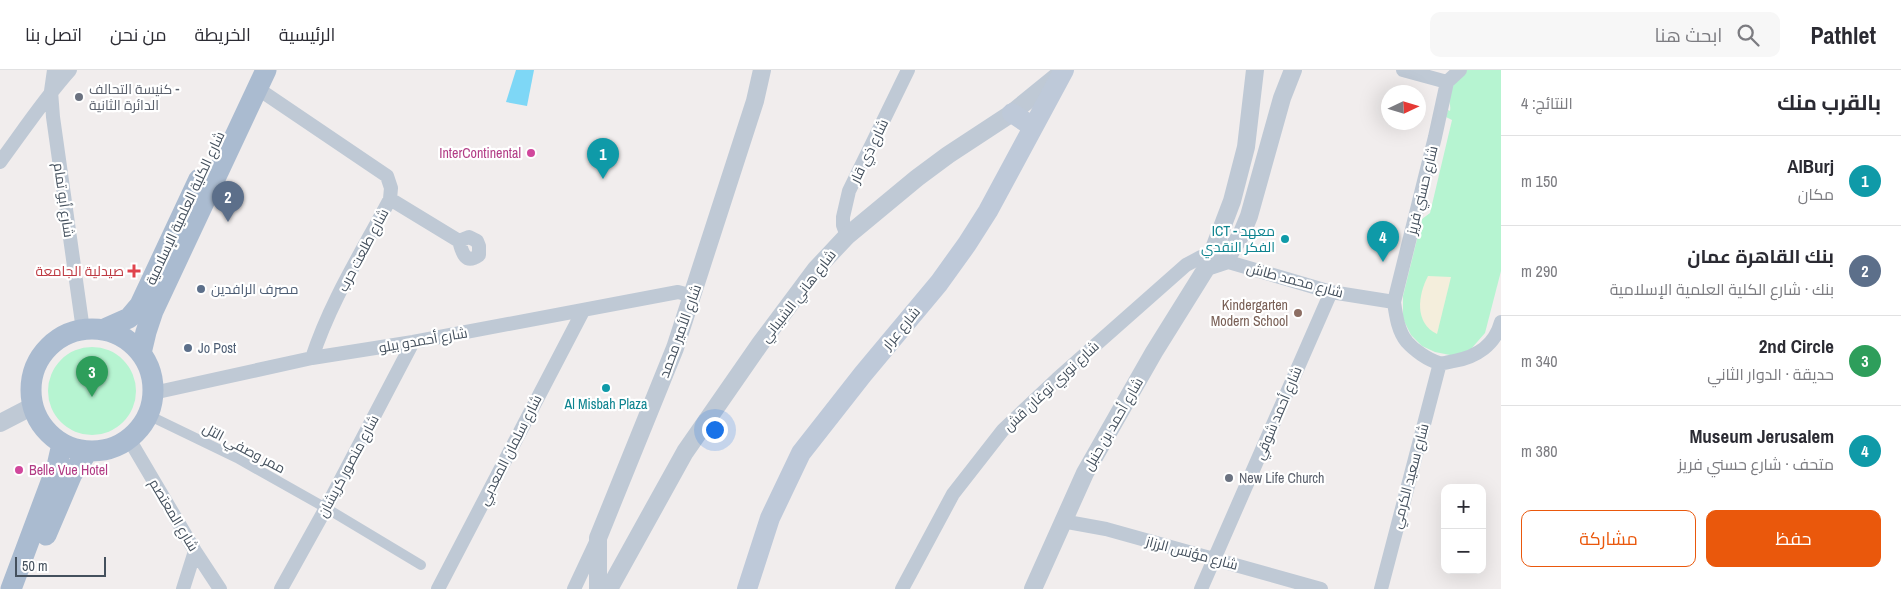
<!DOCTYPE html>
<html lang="ar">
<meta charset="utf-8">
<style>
:root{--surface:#fff;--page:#f7f7f7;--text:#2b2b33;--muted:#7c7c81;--line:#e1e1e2;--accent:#ea580c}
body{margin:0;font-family:"Archivo Narrow",Cairo,sans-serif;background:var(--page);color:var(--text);direction:rtl}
.controls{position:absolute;right:15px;bottom:15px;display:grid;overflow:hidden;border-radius:10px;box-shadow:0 5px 20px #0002}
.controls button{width:45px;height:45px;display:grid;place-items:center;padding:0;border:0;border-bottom:1px solid var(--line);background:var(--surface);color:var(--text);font:25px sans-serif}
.compass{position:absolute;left:1381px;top:15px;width:45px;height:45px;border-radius:50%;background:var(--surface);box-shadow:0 5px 20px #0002;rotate:86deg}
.scale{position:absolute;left:15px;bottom:12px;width:91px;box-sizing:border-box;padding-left:5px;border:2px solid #44505d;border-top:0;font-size:14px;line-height:18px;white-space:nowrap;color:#44505d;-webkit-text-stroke:4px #fff;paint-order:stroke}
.you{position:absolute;left:714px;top:359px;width:18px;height:18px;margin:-12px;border:4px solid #fff;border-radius:50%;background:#1a73e8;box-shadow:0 0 0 8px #1a73e833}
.badge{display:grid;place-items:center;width:32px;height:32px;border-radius:50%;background:var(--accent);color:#fff;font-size:16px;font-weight:700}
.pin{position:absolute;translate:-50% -41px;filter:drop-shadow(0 1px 2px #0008)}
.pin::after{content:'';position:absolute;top:26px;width:18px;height:15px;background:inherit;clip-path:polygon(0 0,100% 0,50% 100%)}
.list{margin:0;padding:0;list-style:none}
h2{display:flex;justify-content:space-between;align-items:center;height:65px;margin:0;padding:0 20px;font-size:21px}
h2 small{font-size:16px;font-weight:400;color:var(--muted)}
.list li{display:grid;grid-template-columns:32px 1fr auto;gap:15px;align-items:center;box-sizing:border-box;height:90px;padding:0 20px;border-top:1px solid var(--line)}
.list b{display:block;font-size:19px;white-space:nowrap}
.list p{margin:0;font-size:16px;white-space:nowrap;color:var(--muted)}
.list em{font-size:16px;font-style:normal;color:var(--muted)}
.actions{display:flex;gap:10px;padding:15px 20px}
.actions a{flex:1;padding:11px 0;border:1px solid var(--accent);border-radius:10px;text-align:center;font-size:18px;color:var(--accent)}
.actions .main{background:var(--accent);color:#fff}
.icon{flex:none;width:28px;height:28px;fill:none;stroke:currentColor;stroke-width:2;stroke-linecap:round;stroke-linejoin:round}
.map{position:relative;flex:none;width:1501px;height:519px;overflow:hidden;direction:ltr}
header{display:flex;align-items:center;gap:30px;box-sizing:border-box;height:70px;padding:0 25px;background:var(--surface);border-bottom:1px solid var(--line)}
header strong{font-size:24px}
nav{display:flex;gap:28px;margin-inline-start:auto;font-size:18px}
.search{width:350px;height:45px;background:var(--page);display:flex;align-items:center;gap:12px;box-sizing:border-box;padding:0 18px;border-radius:10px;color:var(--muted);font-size:19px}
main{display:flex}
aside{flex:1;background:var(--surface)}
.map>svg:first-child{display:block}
.green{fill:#b6f4d1}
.sand{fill:#f4eedc}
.water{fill:#7ed7f6}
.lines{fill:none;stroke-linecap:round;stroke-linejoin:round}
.pedestrian{stroke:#bfc9d5;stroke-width:10}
.minor{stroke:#bfc9d5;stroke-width:14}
.tertiary{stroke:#bfc9d5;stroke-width:18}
.secondary{stroke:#bec9d9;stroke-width:20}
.primary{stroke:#aabbd0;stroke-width:21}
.worship-dot{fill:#6b7280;stroke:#fff;stroke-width:2}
.hotel-dot{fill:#d1479c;stroke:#fff;stroke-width:2}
.culture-dot{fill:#0f9aa8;stroke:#fff;stroke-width:2}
.health-dot{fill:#e0444e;stroke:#fff;stroke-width:2}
.service-dot{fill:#5c6f8a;stroke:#fff;stroke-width:2}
.education-dot{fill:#8d6e63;stroke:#fff;stroke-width:2}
.labels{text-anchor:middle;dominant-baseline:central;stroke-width:4.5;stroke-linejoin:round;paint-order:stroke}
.worship-label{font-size:14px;fill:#5b616d;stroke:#fff;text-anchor:start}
.street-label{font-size:14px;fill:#44505d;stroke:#fff}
.hotel-label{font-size:14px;fill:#b23c85;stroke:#fff;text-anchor:end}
.culture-label{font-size:14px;fill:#0d838f;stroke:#fff;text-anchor:end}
.health-label{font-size:14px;fill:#be3a42;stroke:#fff;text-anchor:end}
.service-label{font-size:14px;fill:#4e5e75;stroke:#fff;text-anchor:start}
.education-label{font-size:14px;fill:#785e54;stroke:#fff;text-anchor:end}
</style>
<header>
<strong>Pathlet</strong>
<div class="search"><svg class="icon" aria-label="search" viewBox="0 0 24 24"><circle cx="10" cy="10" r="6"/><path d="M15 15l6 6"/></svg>ابحث هنا</div>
<nav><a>الرئيسية</a><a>الخريطة</a><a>من نحن</a><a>اتصل بنا</a></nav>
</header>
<main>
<aside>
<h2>بالقرب منك<small>النتائج: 4</small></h2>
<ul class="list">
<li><span class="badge" style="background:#0f9aa8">1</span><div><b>AlBurj</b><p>مكان</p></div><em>150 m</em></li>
<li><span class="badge" style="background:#5c6f8a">2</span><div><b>بنك القاهرة عمان</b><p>بنك · شارع الكلية العلمية الإسلامية</p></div><em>290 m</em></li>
<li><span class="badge" style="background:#2e9e5b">3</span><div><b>2nd Circle</b><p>حديقة · الدوار الثاني</p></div><em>340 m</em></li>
<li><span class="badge" style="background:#0f9aa8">4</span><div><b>Museum Jerusalem</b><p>متحف · شارع حسني فريز</p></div><em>380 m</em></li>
</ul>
<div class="actions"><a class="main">حفظ</a><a>مشاركة</a></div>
</aside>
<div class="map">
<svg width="1501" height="519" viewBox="0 0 1501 519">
<rect width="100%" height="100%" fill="#f1eded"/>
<path class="green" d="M 1467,0 L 1501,0 L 1501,201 L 1485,263 L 1471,279 L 1455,286 L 1435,282 L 1422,276 L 1411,265 L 1403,249 L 1403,226 L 1422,149 L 1430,143 L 1452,50 L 1446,47 L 1448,40 L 1450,41 C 1451,35 1449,33 1449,28 C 1449,17 1460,7 1467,0 Z
M48 321a44 44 0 1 1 88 0a44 44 0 1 1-88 0Z"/>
<path class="sand" d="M 1428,206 L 1451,207 L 1437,264 C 1414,253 1418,225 1428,206 Z"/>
<path class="water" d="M 516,0 L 534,0 L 527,36 L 506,32 Z"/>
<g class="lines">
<path class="pedestrian" d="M 148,345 L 237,388 L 326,438 L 421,495"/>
<path class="minor" d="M 54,0 L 51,21 L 53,47 L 83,260
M 1403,0 L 1447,12
M 1460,0 L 1447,12 L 1435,67 L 1394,232 C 1396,246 1398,261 1407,272 C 1414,280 1428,290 1439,293 C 1443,294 1449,292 1454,291 C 1476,287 1495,275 1501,252
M 257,18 L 387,106 L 391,118 L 390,129 C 363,180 330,232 312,288
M 0,92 C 23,61 44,29 70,0
M 390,129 L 459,171 C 462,182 465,195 479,185 L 479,176 L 477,171 L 469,167 L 459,171
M 847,166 L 843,155 L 843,147 L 849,121 L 908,0
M 153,323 L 312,288 L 413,272 L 678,222 L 693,226
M 129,369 L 195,481 L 220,519
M 1062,451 L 1106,459 L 1321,519
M 183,519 L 195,481
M 281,519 L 326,438 L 413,272
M 438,519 L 583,241
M 574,519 L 597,470
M 902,519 L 953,424 L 1003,360 L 1057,309 L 1186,195 L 1201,187 L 1211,183 L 1225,191 L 1331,222 L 1394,232
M 1201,519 L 1331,222
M 1381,519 L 1440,293"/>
<path class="tertiary" d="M 1207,197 L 1225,191 L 1242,163 L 1249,146 L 1282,28 L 1293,0
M 0,353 L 33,336
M 598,519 L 598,468 L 675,278 L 755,31 L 762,0
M 609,519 L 685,382 L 760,274 L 816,199 L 847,166 L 917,108 L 948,85 L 1012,43 L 1061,3
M 1033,519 L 1085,403 L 1154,282 L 1207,197 L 1232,131 L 1246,77 L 1255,0"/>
<path class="secondary" d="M 1012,43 L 1033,57
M 747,519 L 770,448 L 801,383 L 863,304 L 939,213 L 967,174 L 988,141 L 1064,0"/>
<path class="primary" d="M31 320a61 61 0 1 1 122 0a61 61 0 1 1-122 0Z
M 102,260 L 129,248 L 140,235 L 199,109
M 141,283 L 146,262 L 153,241 L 266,0
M 46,465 L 72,404 L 88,381
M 11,519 L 57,396 L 62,374"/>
</g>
<g class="worship-dot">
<circle cx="79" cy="27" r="5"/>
<circle cx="1229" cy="408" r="5"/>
</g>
<g class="hotel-dot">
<circle cx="531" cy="83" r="5"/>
<circle cx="19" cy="400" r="5"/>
</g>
<g class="culture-dot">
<circle cx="1285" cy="169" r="5"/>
<circle cx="606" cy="318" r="5"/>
</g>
<path class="health-dot" d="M131.5 193.5h5v5h5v5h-5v5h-5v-5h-5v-5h5z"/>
<g class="service-dot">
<circle cx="201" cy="219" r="5"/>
<circle cx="188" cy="278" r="5"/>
</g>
<circle class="education-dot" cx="1298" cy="243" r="5"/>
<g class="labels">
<g class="worship-label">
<text x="89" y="19">كنيسة التحالف -<tspan x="89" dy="16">الدائرة الثانية</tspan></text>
<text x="1239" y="408">New Life Church</text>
</g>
<g class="street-label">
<text transform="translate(869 81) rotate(-64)">شارع ذي قار</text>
<text transform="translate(1422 120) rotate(-76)">شارع حسني فريز</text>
<text transform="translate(64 130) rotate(82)">شارع أبو تمام</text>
<text transform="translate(185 138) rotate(-65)">شارع الكلية العلمية الإسلامية</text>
<text transform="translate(363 180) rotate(-62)">شارع طلعت حرب</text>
<text transform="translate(1295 210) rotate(15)">شارع محمد طاش</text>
<text transform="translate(798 226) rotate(-52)">شارع هاني الشيباني</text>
<text transform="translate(901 258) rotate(-50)">شارع عرار</text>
<text transform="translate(680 261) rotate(-70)">شارع الأمير محمد</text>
<text transform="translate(423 270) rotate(-10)">شارع أحمدو بيلو</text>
<text transform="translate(1051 316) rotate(-43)">شارع نوري توغان قش</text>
<text transform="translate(1278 343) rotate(-67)">شارع أحمد شوقي</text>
<text transform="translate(1113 354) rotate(-60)">شارع أحمد بن حنبل</text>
<text transform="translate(244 378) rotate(28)">ممر وصفي التل</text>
<text transform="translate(510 380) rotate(-63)">شارع سلمان المعدبي</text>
<text transform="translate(348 396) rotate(-62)">شارع منصور كريشان</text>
<text transform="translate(1410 406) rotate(-75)">شارع سعيد الكرمي</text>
<text transform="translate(174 445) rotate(59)">شارع المعتصم</text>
<text transform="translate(1192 483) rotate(15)">شارع مؤنس الرزاز</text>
</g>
<g class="hotel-label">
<text x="521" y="83">InterContinental</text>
<text x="29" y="400" text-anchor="start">Belle Vue Hotel</text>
</g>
<g class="culture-label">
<text x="1275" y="161">ICT - معهد<tspan x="1275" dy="16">الفكر النقدي</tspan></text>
<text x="606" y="334" text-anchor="middle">Al Misbah Plaza</text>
</g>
<g class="health-label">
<text x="124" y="201">صيدلية الجامعة</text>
</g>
<g class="service-label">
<text x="211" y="219">مصرف الرافدين</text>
<text x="198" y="278">Jo Post</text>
</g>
<g class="education-label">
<text x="1288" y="235">Kindergarten<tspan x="1288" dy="16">Modern School</tspan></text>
</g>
</g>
</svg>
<div class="controls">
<button>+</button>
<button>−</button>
</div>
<svg class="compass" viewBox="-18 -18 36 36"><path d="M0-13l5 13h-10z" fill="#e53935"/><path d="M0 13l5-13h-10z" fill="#7c7c81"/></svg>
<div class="scale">50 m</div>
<div class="you"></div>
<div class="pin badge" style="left:603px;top:109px;background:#0f9aa8">1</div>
<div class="pin badge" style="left:228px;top:152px;background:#5c6f8a">2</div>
<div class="pin badge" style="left:92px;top:327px;background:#2e9e5b">3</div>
<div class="pin badge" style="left:1383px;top:192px;background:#0f9aa8">4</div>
</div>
</main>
